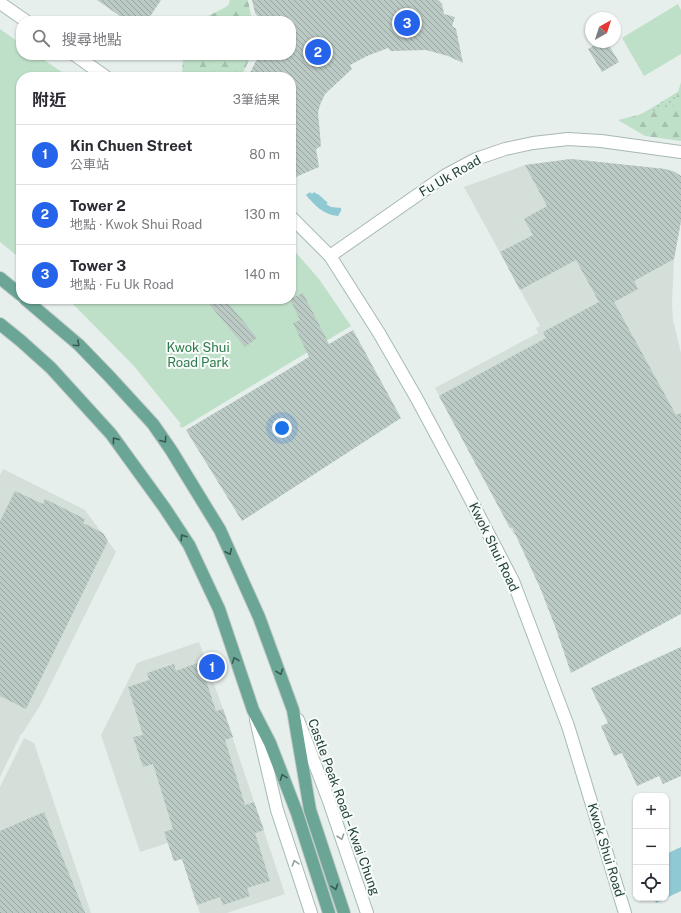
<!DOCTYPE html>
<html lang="zh-TW">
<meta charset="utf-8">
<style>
:root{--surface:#fff;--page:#f7f7f7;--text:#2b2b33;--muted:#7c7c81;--line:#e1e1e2;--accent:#2563eb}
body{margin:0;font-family:"Public Sans","Noto Sans TC",sans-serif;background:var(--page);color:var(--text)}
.controls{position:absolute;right:12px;bottom:12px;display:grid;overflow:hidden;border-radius:8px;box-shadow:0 1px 3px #0004}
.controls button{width:36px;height:36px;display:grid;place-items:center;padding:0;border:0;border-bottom:1px solid var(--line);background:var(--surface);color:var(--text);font:20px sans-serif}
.compass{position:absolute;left:585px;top:12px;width:36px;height:36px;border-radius:50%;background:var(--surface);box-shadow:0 1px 3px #0004;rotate:39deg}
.you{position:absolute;left:282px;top:428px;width:14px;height:14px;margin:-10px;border:3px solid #fff;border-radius:50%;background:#1a73e8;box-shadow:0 0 0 6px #1a73e833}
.badge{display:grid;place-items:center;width:26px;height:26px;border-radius:50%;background:var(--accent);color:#fff;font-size:13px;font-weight:700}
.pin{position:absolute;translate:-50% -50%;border:2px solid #fff;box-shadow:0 1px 4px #0006}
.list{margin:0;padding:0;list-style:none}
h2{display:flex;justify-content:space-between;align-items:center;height:52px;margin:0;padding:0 16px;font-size:17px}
h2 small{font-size:13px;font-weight:400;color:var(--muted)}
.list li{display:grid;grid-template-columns:26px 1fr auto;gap:12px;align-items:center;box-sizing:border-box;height:60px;padding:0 16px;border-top:1px solid var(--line)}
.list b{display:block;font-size:15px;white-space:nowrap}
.list p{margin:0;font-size:13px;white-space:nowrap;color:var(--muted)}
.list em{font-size:13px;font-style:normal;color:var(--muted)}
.icon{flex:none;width:22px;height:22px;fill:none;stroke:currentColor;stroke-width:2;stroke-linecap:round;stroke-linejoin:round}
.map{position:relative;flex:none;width:681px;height:913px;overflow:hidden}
.search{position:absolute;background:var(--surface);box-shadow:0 1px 3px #0004;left:16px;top:16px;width:280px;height:44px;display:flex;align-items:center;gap:10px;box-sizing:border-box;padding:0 14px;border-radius:16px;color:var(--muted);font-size:15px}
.panel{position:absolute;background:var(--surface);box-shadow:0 1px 3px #0004;left:16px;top:72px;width:280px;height:232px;border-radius:16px}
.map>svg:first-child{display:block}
.built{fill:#d4dfda}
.grass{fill:url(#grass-dots)}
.forest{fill:url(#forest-firs)}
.park{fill:#bfe0c8}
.water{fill:#8ec9d4}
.building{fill:url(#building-back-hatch)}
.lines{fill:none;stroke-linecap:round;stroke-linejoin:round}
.street-casing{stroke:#a8b8b2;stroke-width:14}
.secondary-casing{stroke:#a4bbb3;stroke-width:14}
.primary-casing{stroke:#c2cac8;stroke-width:14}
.street{stroke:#fff;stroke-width:12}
.secondary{stroke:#fff;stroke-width:12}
.primary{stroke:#6aa596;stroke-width:12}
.oneway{stroke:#365b51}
.oneway2{stroke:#92a09c}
.labels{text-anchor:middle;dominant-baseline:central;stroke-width:4;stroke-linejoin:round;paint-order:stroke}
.street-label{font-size:13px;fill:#24423a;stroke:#f7fbf9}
.park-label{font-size:13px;fill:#2d7a4b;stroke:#f7fbf9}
</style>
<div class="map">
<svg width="681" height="913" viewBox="0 0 681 913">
<defs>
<pattern id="grass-dots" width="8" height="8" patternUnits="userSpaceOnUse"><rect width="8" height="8" fill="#bfe0c8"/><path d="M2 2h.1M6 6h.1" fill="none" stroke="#a4c1ad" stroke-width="1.8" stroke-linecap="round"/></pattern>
<pattern id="forest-firs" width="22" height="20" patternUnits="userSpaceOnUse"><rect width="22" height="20" fill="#bfe0c8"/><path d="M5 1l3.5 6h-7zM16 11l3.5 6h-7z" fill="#a4c1ad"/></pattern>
<pattern id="building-back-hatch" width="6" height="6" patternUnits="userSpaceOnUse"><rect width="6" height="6" fill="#bbcac4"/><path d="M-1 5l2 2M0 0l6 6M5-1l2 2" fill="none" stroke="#98a6a0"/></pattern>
</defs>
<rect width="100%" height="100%" fill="#e6efeb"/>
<path class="built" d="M 571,159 L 665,169 L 675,172 L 681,177 L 681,221 L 674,259 L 672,304 L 673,320 L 681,353 L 681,443 L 514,535 L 435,388 L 538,333 L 536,328 L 540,326 L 464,187 L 525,165 Z
M 3,469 L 85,510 L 116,552 L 41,704 L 22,734 L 21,734 L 0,777 L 0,475 Z
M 199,642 L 223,709 L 285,894 L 227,913 L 200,913 L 182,859 L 174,861 L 168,843 L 140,852 L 101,735 L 137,663 Z
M 24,738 L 34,743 L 91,913 L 0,913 L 0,787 Z"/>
<path class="grass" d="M 681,90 L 681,126 L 635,118 Z"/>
<path class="forest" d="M 230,0 L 248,0 L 252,21 L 198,21 L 228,6 Z
M 183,55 L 250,55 L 251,56 L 241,77 L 182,77 Z
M 681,82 L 681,141 L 645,136 L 618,120 L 674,106 Z"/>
<path class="park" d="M 678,4 L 681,10 L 681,54 L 644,76 L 622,38 Z
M 0,29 L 21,44 L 21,55 L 37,55 L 69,77 L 21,77 L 21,259 L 0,242 Z
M 291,247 L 319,279 L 351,326 L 182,428 L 179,425 L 181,424 L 134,366 L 68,299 L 291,299 Z"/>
<path class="water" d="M 310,192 L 312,194 L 314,192 L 317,194 L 318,194 L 328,203 L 326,204 L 331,207 L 341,208 L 341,211 L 338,216 C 324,215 314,205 306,195 Z
M 681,847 L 681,891 L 656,903 L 654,898 L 666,898 L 666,854 Z"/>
<path class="building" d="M 97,0 L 161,0 L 147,21 L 127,21 Z
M 252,0 L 438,0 L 442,4 L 444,14 L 455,17 L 452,26 L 456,29 L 463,63 L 448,56 L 426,50 L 391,51 L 388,48 L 367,56 L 350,65 L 352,69 L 325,94 L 320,105 L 318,112 L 321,146 L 316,149 L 319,167 L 291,179 L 291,77 L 248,77 L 259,55 L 291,55 L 291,21 L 262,21 L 255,13 Z
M 600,42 L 607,42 L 619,62 L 602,72 L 588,49 Z
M 571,159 L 665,169 L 675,172 L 681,176 L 681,221 L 674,259 L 634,281 L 638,289 L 614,302 L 676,415 L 681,413 L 681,614 L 571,673 L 556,629 L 541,590 L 512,527 L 510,528 L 439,396 L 546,338 L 543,332 L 599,302 L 576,260 L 520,290 L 500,252 L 533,235 L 524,219 L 547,206 L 525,165 Z
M 303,293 L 329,344 L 353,330 L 401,418 L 242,521 L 186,430 L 309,357 L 293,323 L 300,320 L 290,299 Z
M 205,299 L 225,299 L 257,338 L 245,347 Z
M 15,491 L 43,504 L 45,499 L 85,519 L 83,523 L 103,533 L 108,541 L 26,709 L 0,696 L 0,521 Z
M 681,647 L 681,776 L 663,784 L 659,776 L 637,786 L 622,753 L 614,756 L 601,726 L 608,723 L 591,688 Z
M 200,662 L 216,711 L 223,709 L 233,737 L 225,740 L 245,805 L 254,802 L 264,830 L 255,833 L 270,881 L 247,888 L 250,896 L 223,905 L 220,897 L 197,905 L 182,859 L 174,861 L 164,832 L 173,829 L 153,764 L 143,767 L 133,737 L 143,735 L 128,687 L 149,680 L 147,673 L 174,664 L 176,671 Z
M 44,812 L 85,913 L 0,913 L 0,831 Z"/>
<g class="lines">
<g class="street-casing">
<path id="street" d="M 330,256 L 446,175 L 476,159 L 505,149 L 533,143 L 568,139 L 601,141 L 681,152"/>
</g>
<g class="secondary-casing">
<path id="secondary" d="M 0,3 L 26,21
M 75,55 L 106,77
M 291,217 L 330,256 L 379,333 L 417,399 L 462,483 L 513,581 L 568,726 L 625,913
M 256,720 L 277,810 L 311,913
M 298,720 L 329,801 L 367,913"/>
</g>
<g class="primary-casing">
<path id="primary" d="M 0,278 L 21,295
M 25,299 L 79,345 L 109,376 L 153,424 L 171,450 L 220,530 L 259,617 L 293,710 L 310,810 L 344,913
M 0,324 L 21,341 L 51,368 L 111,434 L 164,507 L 189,545 L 219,609 L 253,710 L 270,743 L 297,813 L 329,913"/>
</g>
<use href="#street" class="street"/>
<use href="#secondary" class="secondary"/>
<use href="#primary" class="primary"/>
</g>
<defs><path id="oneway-chevron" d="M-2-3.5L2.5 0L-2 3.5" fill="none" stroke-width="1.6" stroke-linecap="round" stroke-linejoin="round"/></defs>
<g class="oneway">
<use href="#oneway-chevron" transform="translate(77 344) rotate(43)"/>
<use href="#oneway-chevron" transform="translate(115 440) rotate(-127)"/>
<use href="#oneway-chevron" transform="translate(164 440) rotate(54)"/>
<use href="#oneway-chevron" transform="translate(183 537) rotate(-123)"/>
<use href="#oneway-chevron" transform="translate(229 552) rotate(65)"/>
<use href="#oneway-chevron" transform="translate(235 660) rotate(-110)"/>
<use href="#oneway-chevron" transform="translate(280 672) rotate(71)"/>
<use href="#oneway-chevron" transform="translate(283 777) rotate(-111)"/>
<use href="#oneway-chevron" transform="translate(335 887) rotate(72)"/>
</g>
<g class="oneway2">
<use href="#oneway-chevron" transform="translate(341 837) rotate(71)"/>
<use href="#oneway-chevron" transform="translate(295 863) rotate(-108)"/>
</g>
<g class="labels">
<g class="street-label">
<text transform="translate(450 176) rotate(-30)">Fu Uk Road</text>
<text transform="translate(494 547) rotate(64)">Kwok Shui Road</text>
<text transform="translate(344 807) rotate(70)">Castle Peak Road – Kwai Chung</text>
<text transform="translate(606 850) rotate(73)">Kwok Shui Road</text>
</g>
<g class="park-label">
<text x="198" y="347">Kwok Shui<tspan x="198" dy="15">Road Park</tspan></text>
</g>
</g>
</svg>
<div class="controls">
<button>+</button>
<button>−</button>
<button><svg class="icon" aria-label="locate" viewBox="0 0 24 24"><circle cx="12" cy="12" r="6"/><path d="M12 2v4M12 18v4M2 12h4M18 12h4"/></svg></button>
</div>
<svg class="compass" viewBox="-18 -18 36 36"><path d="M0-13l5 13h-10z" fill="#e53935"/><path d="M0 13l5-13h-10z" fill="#7c7c81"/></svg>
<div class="you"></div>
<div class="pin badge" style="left:212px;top:667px">1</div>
<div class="pin badge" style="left:318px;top:52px">2</div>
<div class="pin badge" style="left:407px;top:23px">3</div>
<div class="search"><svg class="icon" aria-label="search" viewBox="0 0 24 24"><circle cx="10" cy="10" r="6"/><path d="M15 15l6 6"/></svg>搜尋地點</div>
<section class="panel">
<h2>附近<small>3筆結果</small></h2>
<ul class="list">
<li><span class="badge">1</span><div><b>Kin Chuen Street</b><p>公車站</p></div><em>80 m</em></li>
<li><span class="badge">2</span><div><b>Tower 2</b><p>地點 · Kwok Shui Road</p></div><em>130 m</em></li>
<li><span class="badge">3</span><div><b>Tower 3</b><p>地點 · Fu Uk Road</p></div><em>140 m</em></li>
</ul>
</section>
</div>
